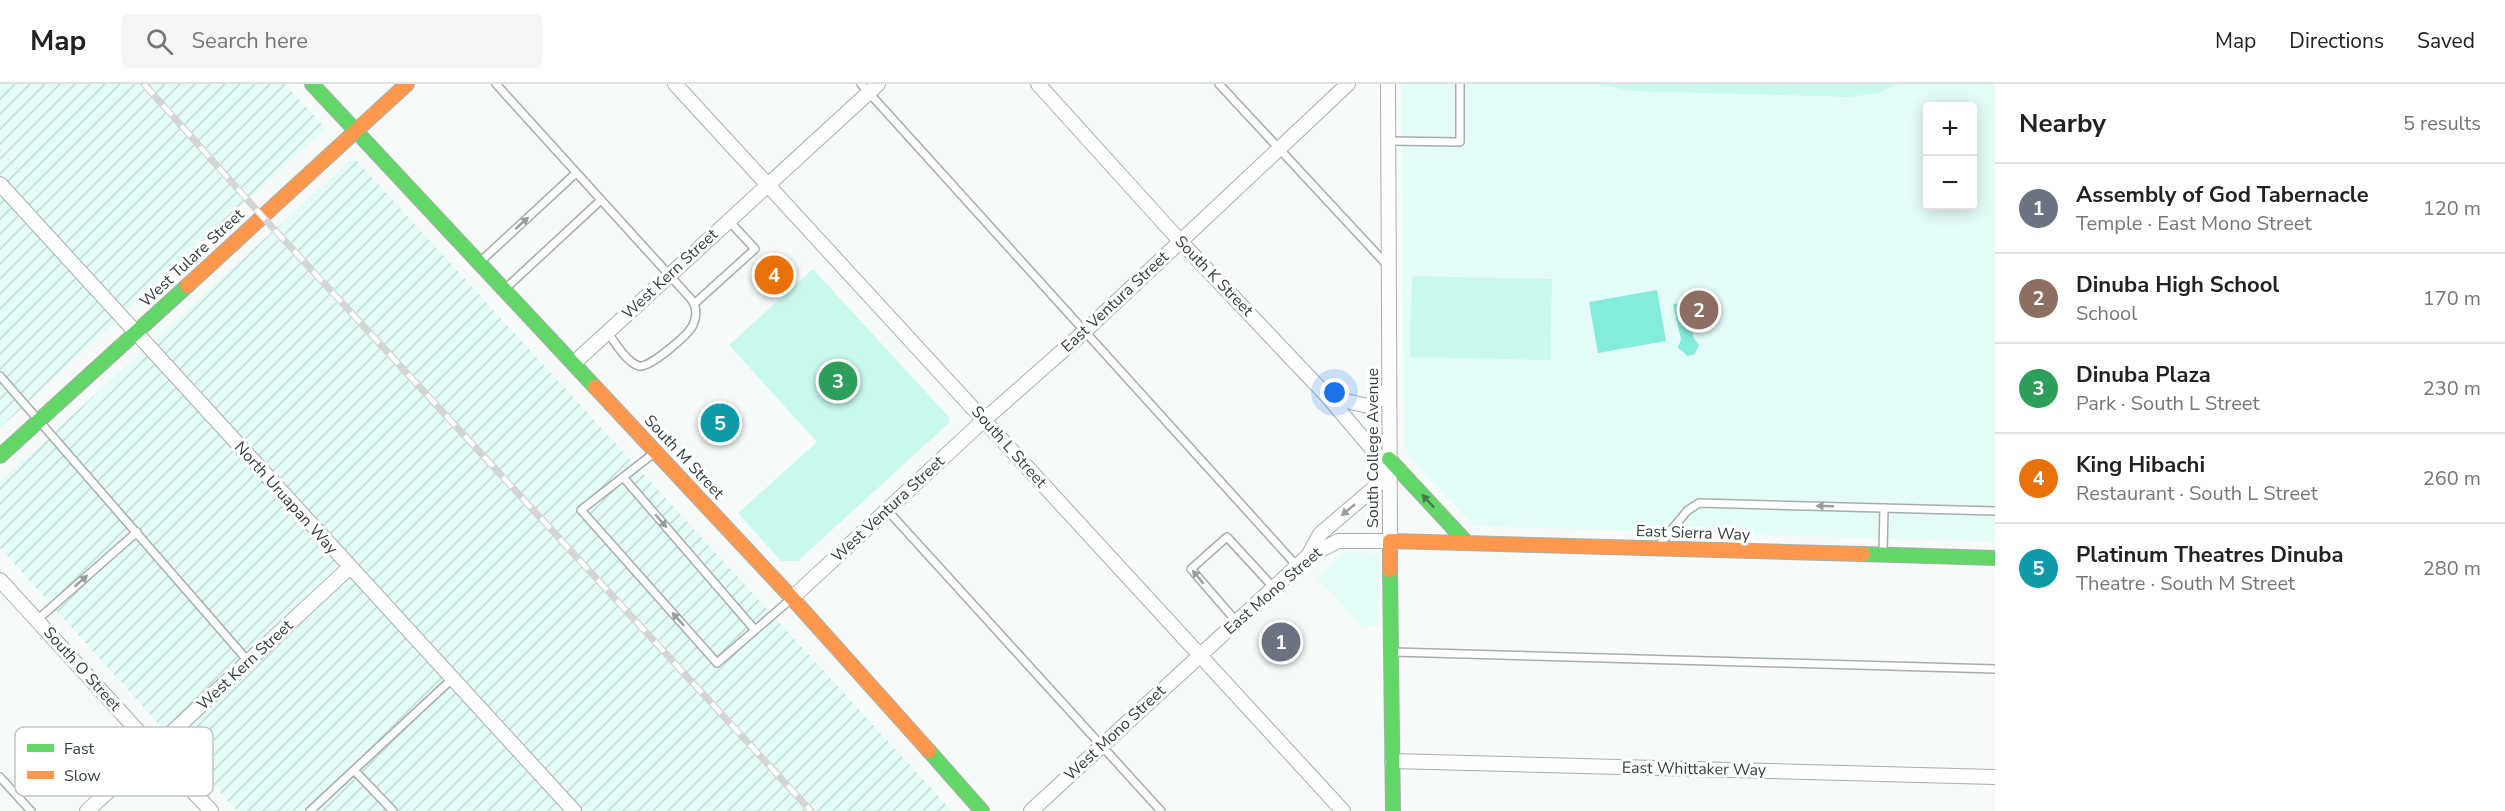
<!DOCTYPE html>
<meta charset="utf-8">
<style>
:root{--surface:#fff;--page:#f6f6f6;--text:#222;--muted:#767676;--line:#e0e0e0;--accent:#78817f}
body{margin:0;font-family:"Nunito Sans",sans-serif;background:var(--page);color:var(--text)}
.controls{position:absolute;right:18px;top:18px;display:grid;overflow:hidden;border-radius:6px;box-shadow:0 3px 15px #0003}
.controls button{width:54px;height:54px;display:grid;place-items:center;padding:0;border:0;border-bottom:2px solid var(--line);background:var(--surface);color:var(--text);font:30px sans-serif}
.you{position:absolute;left:1335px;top:309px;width:21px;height:21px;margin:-15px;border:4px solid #fff;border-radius:50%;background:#1a73e8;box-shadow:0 0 0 9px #1a73e833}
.badge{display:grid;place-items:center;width:39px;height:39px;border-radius:50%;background:var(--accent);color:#fff;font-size:20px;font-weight:700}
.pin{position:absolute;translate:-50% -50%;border:3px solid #fff;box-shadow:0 2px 6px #0006}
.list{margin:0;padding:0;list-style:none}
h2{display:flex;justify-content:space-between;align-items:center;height:78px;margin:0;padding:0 24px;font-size:26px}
h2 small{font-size:20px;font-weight:400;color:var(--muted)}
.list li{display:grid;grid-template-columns:39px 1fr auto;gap:18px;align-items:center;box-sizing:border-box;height:90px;padding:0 24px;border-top:2px solid var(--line)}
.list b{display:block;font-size:22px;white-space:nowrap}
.list p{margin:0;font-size:20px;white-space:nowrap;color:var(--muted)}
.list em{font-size:20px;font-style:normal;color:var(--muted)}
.icon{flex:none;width:33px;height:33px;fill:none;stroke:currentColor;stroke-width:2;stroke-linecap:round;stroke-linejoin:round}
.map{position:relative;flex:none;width:1995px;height:727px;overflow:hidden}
header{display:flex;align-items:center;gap:36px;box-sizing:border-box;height:84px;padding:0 30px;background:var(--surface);border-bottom:2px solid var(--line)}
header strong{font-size:28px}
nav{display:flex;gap:33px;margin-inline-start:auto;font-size:21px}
.search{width:420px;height:54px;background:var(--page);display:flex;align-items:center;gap:15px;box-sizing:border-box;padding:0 21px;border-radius:6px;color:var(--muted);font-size:22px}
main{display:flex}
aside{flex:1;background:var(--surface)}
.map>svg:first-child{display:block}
.built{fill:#e4fcf7;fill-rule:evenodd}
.industrial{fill:url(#industrial-furrows)}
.park{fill:#c9f8ee}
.water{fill:#83ecda}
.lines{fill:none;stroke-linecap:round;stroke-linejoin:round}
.lane-casing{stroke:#a6aeac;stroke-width:10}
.street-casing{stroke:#a6aeac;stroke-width:16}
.fast-casing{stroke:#a6aeac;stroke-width:16}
.slow-casing{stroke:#a6aeac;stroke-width:16}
.path{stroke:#e2e5e4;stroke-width:2;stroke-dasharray:1.5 4.5;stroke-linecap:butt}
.lane{stroke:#fefefe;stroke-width:7}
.street{stroke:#fefefe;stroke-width:14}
.fast{stroke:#63d668;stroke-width:14}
.slow{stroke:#ff974d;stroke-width:14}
.rail-casing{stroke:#d4d6d5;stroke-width:7}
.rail{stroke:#fff;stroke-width:4.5;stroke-dasharray:14;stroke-linecap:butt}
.oneway{fill:#999e9e}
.oneway2{fill:#477b4e}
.labels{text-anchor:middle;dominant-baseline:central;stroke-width:6;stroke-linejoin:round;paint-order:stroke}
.street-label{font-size:16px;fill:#343f3d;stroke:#fff}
.key{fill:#fff;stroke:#c2c5c5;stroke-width:1.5}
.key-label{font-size:16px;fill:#343f3d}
</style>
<header>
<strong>Map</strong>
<div class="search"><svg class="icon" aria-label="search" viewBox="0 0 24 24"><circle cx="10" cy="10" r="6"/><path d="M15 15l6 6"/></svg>Search here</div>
<nav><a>Map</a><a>Directions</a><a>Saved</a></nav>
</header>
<main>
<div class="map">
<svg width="1995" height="727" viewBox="0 0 1995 727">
<defs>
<pattern id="industrial-furrows" width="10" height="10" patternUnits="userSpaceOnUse" patternTransform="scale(1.5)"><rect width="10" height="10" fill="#e4fcf7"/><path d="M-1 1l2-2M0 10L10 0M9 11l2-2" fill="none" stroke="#c4d9d5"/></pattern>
</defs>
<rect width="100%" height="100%" fill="#f6fbfa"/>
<path class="built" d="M 1401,0 L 1995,0 L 1995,458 L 1474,442 L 1409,373 L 1404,358 ZM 1928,22 L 1972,22 L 1972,122 L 1928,122 Z
M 1345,468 L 1378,469 L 1379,542 L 1363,543 L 1317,494 Z"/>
<path class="industrial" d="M 0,0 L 285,0 L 326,44 L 0,344 Z
M 349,77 L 357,77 L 952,727 L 237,727 L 0,464 L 0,398 Z"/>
<path class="park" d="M 1599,0 L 1898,0 L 1878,9 L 1850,13 L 1632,7 Z
M 813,185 L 948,332 L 950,338 L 798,477 L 781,477 L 738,429 L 817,358 L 729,261 Z
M 1412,192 L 1552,195 L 1550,276 L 1410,273 Z"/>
<path class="water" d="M 1657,206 L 1666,257 L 1598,269 L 1589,218 Z
M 1691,218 L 1693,253 L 1699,261 L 1695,270 L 1688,272 L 1678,264 L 1681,255 L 1673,220 Z"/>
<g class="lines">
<g class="lane-casing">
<path id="lane" d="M 496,0 L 691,215 C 697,223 697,232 693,241 C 688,251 650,284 639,282 C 626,278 615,258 607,248
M 861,0 L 1297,482
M 1219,0 L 1388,182
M 1389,57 L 1460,58 L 1460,0
M 481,177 L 576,89
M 506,204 L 601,116
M 694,220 L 755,165 L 729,137
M 0,292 L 248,577
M 654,369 L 581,426 L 717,579 L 791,515
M 623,393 L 755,546
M 887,426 L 1161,727
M 1660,460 L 1687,427 L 1699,419 L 1995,427
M 1883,468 L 1884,424
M 37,536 L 137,448
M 1236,537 L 1191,485 L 1227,453 L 1274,504
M 1394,568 L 1995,585
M 354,686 L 452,595
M 0,693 L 31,727
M 310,727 L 354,686 L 393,727"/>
</g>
<g class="street-casing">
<path id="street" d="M 675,0 L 1343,727
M 1038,0 L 1181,158 L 1328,313 L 1390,386
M 0,100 L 574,727
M 574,279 L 878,0
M 1328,313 L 1368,322 L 1384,313 L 1389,302
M 1309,470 L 1320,450 L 1374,404 L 1390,386
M 0,496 L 211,727
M 792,514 L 984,336 L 1084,248 L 1348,0
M 1392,677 L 1995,693
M 87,727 L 349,484
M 1031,727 L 1307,473 L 1338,457 L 1390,457 L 1388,0"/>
</g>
<g class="fast-casing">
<path id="fast" d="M 312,0 L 595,303
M 0,372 L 187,202
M 1389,375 L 1467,459
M 1863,470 L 1995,474
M 1390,486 L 1393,727
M 929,667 L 982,727"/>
</g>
<g class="slow-casing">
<path id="slow" d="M 187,202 L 407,0
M 595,303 L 792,514 L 929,667
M 1390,486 L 1390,457 L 1863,470"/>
</g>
<path class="path" d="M 0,66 L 43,113"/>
<use href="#lane" class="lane"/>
<use href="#street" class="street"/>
<use href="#fast" class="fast"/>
<use href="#slow" class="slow"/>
<g class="rail-casing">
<path id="rail" d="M 144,0 L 262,132 L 811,727"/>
</g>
<use href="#rail" class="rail"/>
</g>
<defs><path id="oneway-solid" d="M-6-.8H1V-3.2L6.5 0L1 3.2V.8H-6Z" transform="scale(1.5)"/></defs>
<g class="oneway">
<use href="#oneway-solid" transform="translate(522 139) rotate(-42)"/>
<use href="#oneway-solid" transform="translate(1825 422) rotate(-178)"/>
<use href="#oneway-solid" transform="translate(1348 426) rotate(140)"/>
<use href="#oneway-solid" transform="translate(661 437) rotate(49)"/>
<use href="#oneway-solid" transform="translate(1198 493) rotate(-130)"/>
<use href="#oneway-solid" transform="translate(81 497) rotate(-41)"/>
<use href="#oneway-solid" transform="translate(678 535) rotate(-132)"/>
</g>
<use class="oneway2" href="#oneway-solid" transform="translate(1428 417) rotate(-133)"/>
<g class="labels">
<g class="street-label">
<text transform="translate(192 174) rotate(-43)">West Tulare Street</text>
<text transform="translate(670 190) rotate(-43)">West Kern Street</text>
<text transform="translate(1214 192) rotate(46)">South K Street</text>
<text transform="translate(1115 218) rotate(-43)">East Ventura Street</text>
<text transform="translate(1009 363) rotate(48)">South L Street</text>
<text transform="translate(1373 364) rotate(-90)">South College Avenue</text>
<text transform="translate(684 373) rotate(47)">South M Street</text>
<text transform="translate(286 414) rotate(48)">North Uruapan Way</text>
<text transform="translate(888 425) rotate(-43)">West Ventura Street</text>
<text transform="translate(1693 449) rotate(2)">East Sierra Way</text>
<text transform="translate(1273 507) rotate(-41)">East Mono Street</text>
<text transform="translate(245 581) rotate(-43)">West Kern Street</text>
<text transform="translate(82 585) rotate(48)">South O Street</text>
<text transform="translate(1115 649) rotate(-43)">West Mono Street</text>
<text transform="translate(1694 685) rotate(1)">East Whittaker Way</text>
</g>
</g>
<rect x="15" y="643" width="198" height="69" rx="9" class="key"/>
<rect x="27" y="660" width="27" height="8" fill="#63d668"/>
<rect x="27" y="687" width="27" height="8" fill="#ff974d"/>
<g class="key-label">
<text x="64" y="670">Fast</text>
<text x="64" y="697">Slow</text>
</g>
</svg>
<div class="controls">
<button>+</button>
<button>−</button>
</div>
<div class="you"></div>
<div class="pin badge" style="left:1281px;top:558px;background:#6b7280">1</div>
<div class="pin badge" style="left:1699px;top:226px;background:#8d6e63">2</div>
<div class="pin badge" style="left:838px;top:297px;background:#2e9e5b">3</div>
<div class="pin badge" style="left:774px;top:191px;background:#e8710a">4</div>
<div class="pin badge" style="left:720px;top:339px;background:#0f9aa8">5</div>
</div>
<aside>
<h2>Nearby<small>5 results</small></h2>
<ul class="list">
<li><span class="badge" style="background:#6b7280">1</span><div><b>Assembly of God Tabernacle</b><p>Temple · East Mono Street</p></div><em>120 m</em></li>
<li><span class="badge" style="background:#8d6e63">2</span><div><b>Dinuba High School</b><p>School</p></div><em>170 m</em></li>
<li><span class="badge" style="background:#2e9e5b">3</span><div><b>Dinuba Plaza</b><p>Park · South L Street</p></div><em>230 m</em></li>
<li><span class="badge" style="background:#e8710a">4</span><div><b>King Hibachi</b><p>Restaurant · South L Street</p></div><em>260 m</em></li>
<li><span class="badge" style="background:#0f9aa8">5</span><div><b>Platinum Theatres Dinuba</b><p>Theatre · South M Street</p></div><em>280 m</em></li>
</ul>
</aside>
</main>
